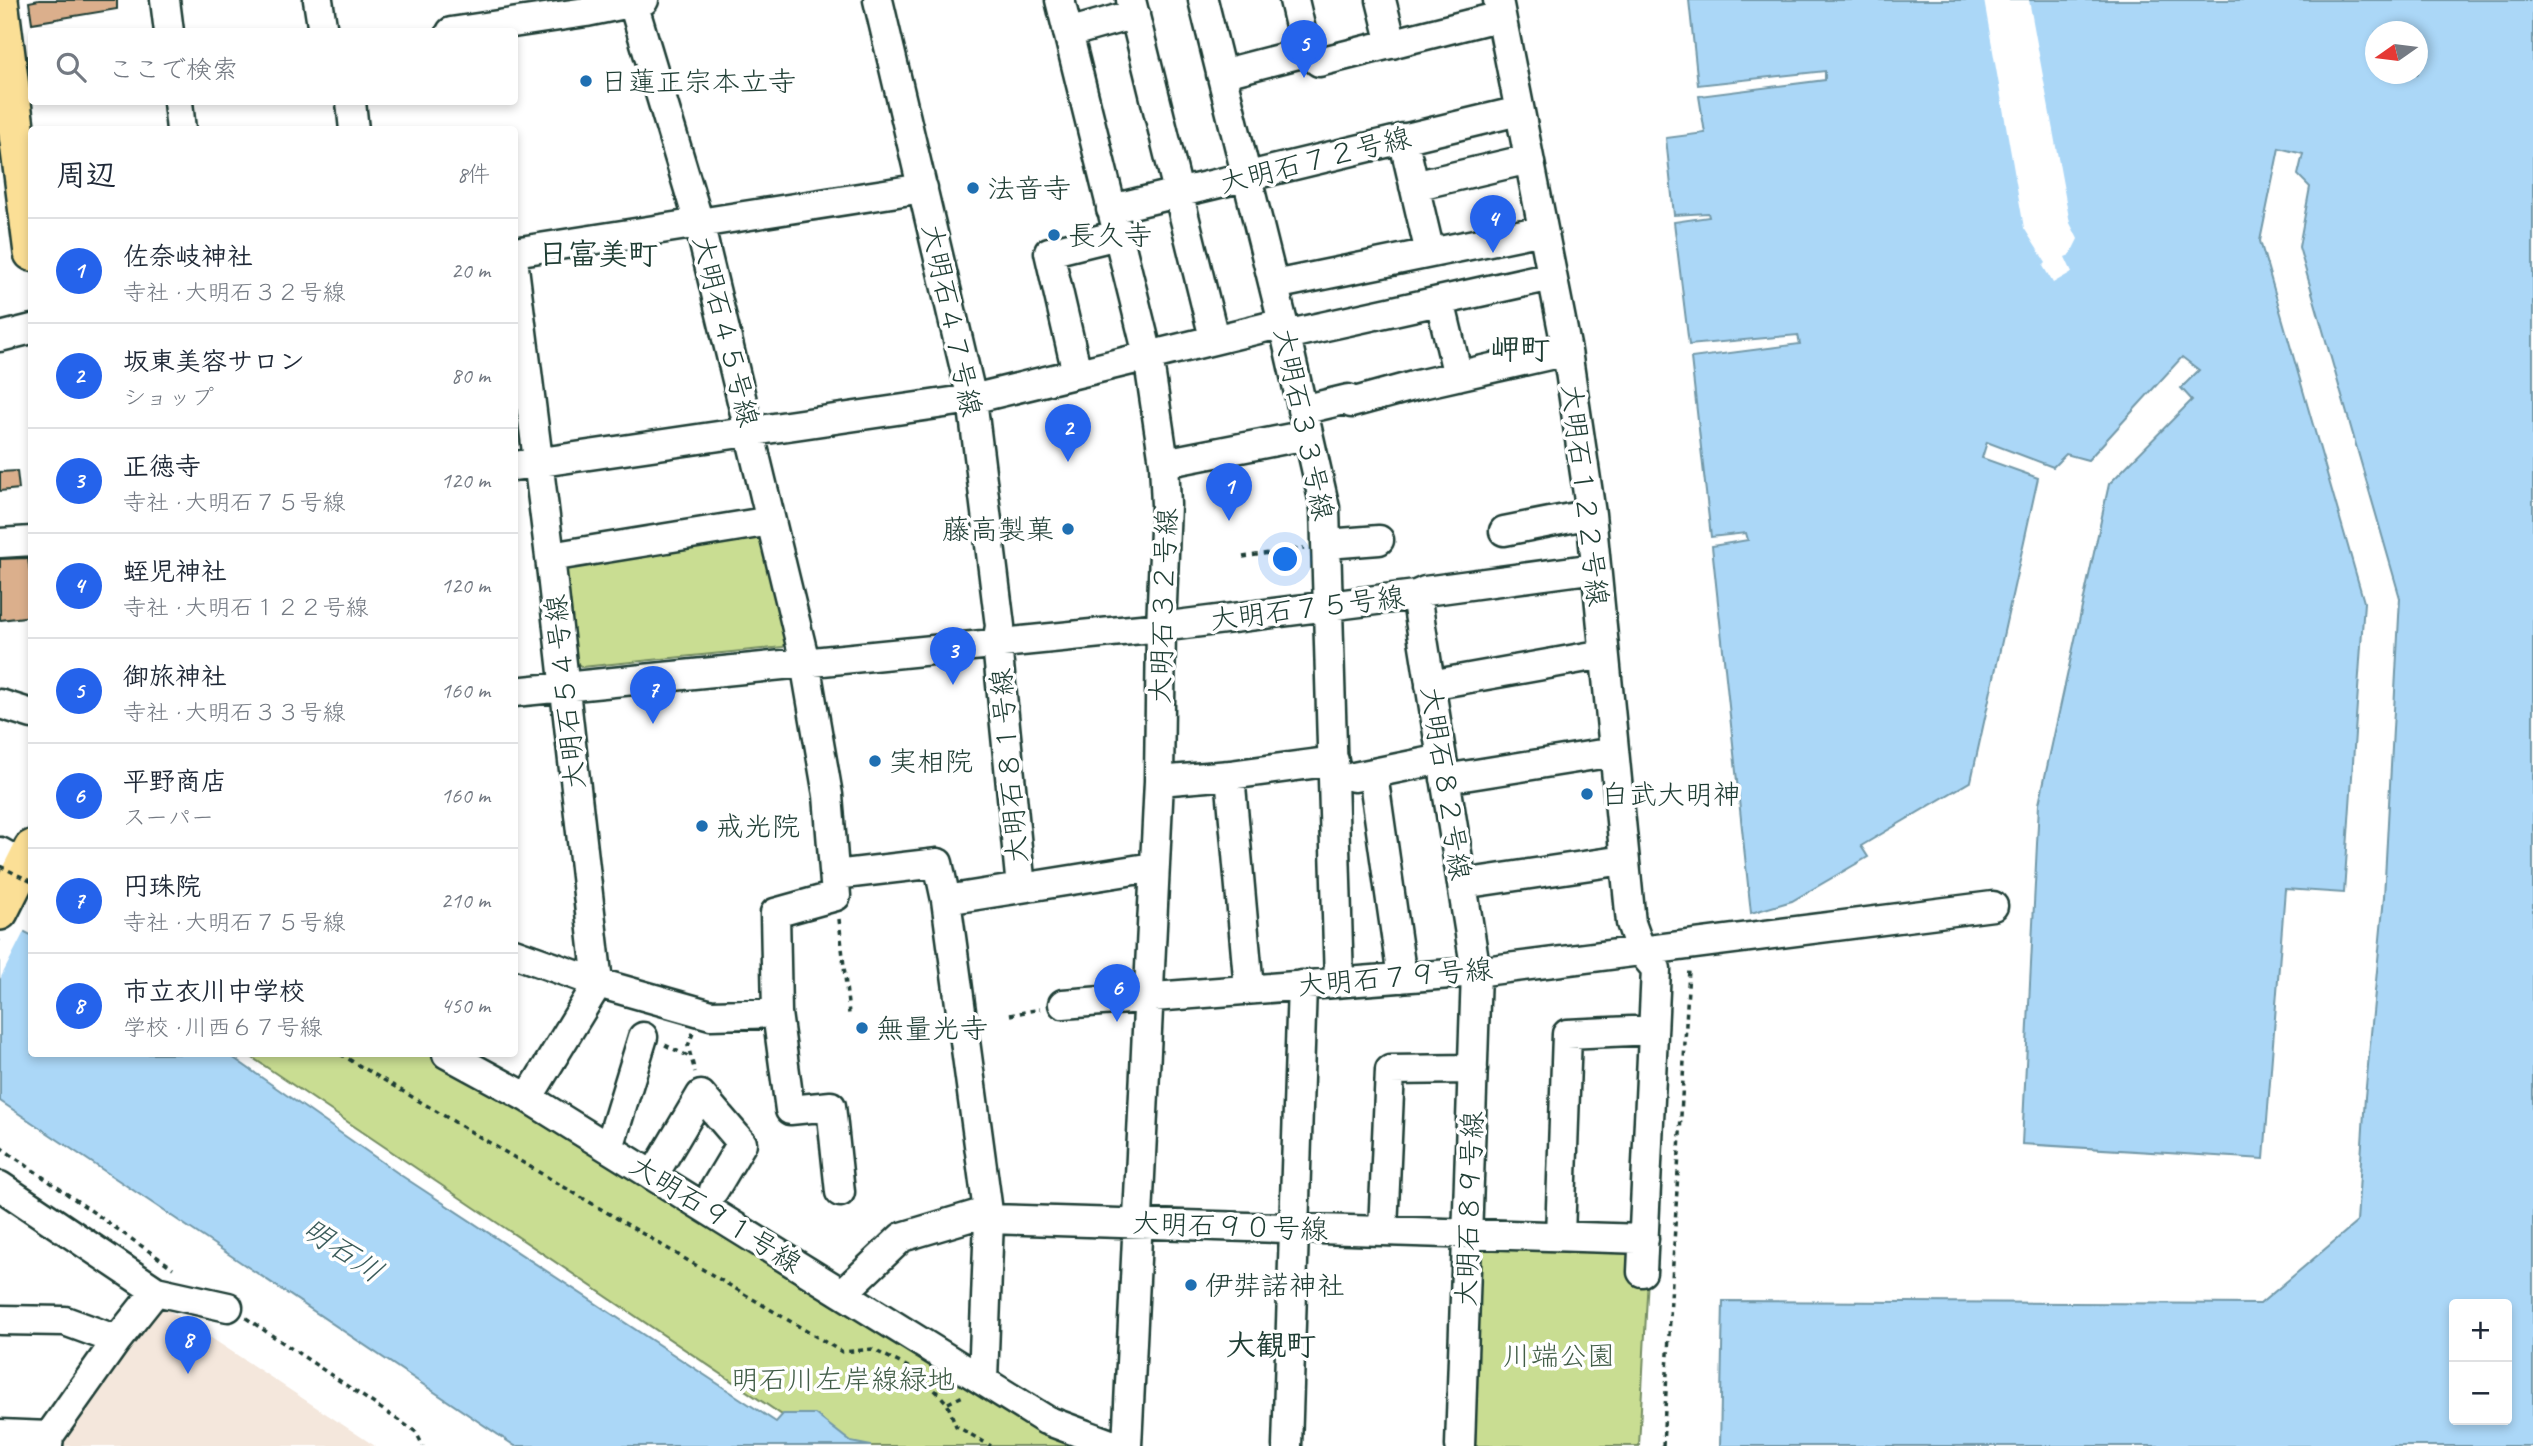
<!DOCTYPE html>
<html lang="ja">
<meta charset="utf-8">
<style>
:root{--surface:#fff;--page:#f6f6f7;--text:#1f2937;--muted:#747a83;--line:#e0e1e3;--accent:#2563eb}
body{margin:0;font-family:Caveat,"Klee One",sans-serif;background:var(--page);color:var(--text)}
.controls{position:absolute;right:21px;bottom:21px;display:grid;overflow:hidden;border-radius:7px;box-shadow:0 4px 10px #0003}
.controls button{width:63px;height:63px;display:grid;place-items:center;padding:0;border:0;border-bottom:2px solid var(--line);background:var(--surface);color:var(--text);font:35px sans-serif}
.compass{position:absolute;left:2365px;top:21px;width:63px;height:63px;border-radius:50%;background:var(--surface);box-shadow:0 4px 10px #0003;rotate:256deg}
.you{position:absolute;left:1286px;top:560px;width:24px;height:24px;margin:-18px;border:5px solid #fff;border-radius:50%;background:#1a73e8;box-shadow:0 0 0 10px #1a73e833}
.badge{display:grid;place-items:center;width:46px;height:46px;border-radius:50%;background:var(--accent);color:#fff;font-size:23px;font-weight:700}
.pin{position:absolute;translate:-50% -58px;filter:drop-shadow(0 2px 4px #0008)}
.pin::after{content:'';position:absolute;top:37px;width:24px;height:21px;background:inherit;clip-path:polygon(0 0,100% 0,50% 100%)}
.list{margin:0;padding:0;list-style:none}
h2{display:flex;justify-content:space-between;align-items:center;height:91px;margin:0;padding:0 28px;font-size:30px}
h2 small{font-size:23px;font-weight:400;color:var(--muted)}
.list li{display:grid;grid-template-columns:46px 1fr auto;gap:21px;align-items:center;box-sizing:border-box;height:105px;padding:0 28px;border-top:2px solid var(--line)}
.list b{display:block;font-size:26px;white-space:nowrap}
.list p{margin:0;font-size:23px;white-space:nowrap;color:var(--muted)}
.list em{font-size:23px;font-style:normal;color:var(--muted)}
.icon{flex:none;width:38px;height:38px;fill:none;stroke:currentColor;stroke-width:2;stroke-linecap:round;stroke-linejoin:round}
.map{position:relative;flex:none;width:2533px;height:1446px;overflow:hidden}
.search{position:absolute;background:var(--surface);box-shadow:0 4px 10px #0003;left:28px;top:28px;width:490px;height:77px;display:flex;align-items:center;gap:18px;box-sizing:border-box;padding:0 24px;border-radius:7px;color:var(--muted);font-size:26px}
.panel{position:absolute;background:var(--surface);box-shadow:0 4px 10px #0003;left:28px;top:126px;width:490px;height:931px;border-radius:7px}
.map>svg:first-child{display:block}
.built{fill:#f4e7dc}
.green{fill:#c9dd92;stroke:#748d63;stroke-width:2}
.water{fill:#abd7f7;stroke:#7399a9;stroke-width:2;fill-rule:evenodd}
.pier{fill:#fff}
.building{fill:#dbaf8c;stroke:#1f3d34;stroke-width:2}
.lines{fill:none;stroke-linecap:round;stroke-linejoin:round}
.minor-casing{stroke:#1f3d34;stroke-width:33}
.major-casing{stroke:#1f3d34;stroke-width:40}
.path{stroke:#1f3d34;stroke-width:3.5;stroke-dasharray:5 5;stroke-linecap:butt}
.minor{stroke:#fff;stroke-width:28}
.major{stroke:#fbdf96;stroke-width:35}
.path-bridge{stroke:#1f3d34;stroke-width:3.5;stroke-dasharray:5 5;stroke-linecap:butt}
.poi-dot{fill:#1f6fb2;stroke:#fff;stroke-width:2.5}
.labels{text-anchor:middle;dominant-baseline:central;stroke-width:7;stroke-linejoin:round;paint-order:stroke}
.poi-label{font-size:28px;fill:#1f3d34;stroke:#fff;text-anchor:start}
.street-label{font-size:28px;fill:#1f3d34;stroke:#fff}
.park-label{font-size:28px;fill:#415d47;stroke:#fff}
.neighbourhood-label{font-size:30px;font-weight:bold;fill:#1f3d34;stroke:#fff}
.water-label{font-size:30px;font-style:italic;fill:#3b5c5b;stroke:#fff}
</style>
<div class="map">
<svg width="2533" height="1446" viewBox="0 0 2533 1446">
<rect width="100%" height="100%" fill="#fff"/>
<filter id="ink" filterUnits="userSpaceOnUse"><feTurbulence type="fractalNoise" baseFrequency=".0143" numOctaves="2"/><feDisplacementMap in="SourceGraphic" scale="14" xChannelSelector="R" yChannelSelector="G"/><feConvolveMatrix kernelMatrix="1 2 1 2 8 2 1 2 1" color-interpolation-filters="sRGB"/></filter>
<g filter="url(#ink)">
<path class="built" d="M 161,1305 L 375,1446 L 62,1446 L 62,1443 Z"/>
<path class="green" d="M 759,533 L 789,638 L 783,647 L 582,667 L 574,661 L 563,567 Z
M 247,1054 L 433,1054 L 1101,1446 L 828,1446 Z
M 1485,1245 L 1604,1247 L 1649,1258 L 1639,1446 L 1471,1446 L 1477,1263 Z"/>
<path class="water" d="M 1689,0 L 2533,0 L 2533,1446 L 1720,1446 L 1723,1301 L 2260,1304 L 2357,1222 L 2365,1097 L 2384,897 L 2400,598 L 2299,247 L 2310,187 L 2298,175 L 2303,154 L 2279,148 L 2260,241 L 2364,602 L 2344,893 L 2285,889 L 2264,1159 L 2022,1144 L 2039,804 L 2109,484 L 2192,400 L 2181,388 L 2199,370 L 2182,357 L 2088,460 L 2066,454 L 2053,467 L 1987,442 L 1982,458 L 2038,478 L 1971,781 L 1861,846 L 1868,857 L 1792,901 L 1751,913 L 1712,546 L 1748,540 L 1746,533 L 1711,537 L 1691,358 L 1800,344 L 1798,335 L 1689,345 L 1674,222 L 1709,217 L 1708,213 L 1674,215 L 1666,138 L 1705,133 L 1699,96 L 1825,80 L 1825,71 L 1698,85 ZM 2376,32 L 2418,32 L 2418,74 L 2376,74 ZM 2454,1304 L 2507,1304 L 2507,1420 L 2454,1420 Z
M 0,919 L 31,935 L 32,1054 L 228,1054 L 402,1176 L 776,1422 L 783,1414 L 815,1414 L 851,1442 L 871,1446 L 515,1446 L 0,1101 Z"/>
<path class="pier" d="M 1984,0 L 2029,0 L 2070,223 L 2078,239 L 2070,255 L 2065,257 L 2072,272 L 2053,283 L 2043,266 L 2046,263 L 2024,228 Z
M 0,915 L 26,928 L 0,979 Z"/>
<path class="building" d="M 39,0 L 117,0 L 117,9 L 32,23 L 29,2 Z
M 17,471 L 19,489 L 0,491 L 0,472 Z
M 28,558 L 30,573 L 32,572 L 32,616 L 0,620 L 0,559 Z"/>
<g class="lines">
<g class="minor-casing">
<path id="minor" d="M 165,0 L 169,32
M 318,0 L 323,32
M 878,0 L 972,399 L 1000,626 L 997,644 L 1021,888
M 1060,0 L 1148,355 L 1164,463 L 1166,505 L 1161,627 L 1159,781 L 1127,1446
M 1131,0 L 1214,338
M 1203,0 L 1283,323 L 1325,508 L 1339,982
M 1294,0 L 1306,52
M 1381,0 L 1392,44
M 1498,0 L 1567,351 L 1591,514 L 1631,923 L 1641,951 L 1656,969 L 1642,1272
M 633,3 L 699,223 L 805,662 L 828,795 L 836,896 L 775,913 L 777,1013 L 790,1110 L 831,1106 L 840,1192
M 451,32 L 586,12 L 644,0
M 1068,33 L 1135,14
M 1221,74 L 1306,52 L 1319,62 L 1501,16
M 178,102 L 181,130
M 351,102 L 354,130
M 1403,138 L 1430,253
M 1414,186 L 1529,159
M 1111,209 L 1519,111
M 514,252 L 923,188
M 514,267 L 550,557 L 598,983 L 528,1098
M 1274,285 L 1543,230
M 1440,301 L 1458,376
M 1285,335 L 1552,276
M 0,337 L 32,329
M 1077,373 L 1049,252 L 1118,235
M 1302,410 L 1348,399 L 1351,403 L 1417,385 L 1567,351
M 1164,463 L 1307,435
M 514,466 L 972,399 L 1283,323
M 1504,531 L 1591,514
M 0,543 L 32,541
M 1327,544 L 1379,540
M 550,557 L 771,521
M 1416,595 L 1476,972 L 1460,1446
M 1430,685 L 1604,654
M 514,692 L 1161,627 L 1416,595 L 1425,591 L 1596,568
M 0,704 L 32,714
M 1373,774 L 1402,978
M 1230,775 L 1249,989
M 1354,777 L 1442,759
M 1445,779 L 1614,752
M 1159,781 L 1230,775 L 1334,761
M 0,852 L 32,870
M 835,875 L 938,863 L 946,900 L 989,1219 L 983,1380
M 1462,884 L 1624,860
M 946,900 L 1153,867
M 514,953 L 598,983 L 711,1015 L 777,1013
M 1063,1004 L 1476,972 L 1993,906
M 447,1054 L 528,1098 L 1046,1420 L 1116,1446
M 609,1148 L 643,1037
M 653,1176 L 701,1095 L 742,1143 L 714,1190
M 0,1186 L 156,1291 L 228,1307
M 1383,1230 L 1390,1070 L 1473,1069
M 1560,1236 L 1567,1034 L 1653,1030
M 843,1293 L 902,1237 L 976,1215 L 989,1219 L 1644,1239
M 0,1320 L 65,1321 L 117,1340
M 0,1434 L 49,1436
M 48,1446 L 49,1436 L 117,1340 L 156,1291
M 1287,1446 L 1302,985"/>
</g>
<g class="major-casing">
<path id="major" d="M 0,0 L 32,253
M 0,912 L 32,848"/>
</g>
<path class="path" d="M 1243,557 L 1304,548
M 839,919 L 849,1014
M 1010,1015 L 1040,1009
M 693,1033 L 688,1046 L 695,1072
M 665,1045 L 692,1058
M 340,1054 L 842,1352 L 872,1349 L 918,1372 L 947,1403 L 956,1426 L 991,1446
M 0,1147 L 173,1268
M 246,1318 L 416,1432 L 423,1446
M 948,1403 L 963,1396
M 1663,1446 L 1689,969"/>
<use href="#minor" class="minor"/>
<use href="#major" class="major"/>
<path class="path-bridge" d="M 0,866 L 32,882"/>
</g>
</g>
<g class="poi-dot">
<circle cx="586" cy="81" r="7"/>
<circle cx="973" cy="188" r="7"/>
<circle cx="1054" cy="235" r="7"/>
<circle cx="1068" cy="529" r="7"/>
<circle cx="875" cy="761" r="7"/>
<circle cx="1587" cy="794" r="7"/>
<circle cx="702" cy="826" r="7"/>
<circle cx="862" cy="1028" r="7"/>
<circle cx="1191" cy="1285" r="7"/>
</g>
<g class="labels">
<g class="poi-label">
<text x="600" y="81">日蓮正宗本立寺</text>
<text x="987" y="188">法音寺</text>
<text x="1068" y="235">長久寺</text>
<text x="1054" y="529" text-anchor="end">藤高製菓</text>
<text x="889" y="761">実相院</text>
<text x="1601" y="794">白武大明神</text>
<text x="716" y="826">戒光院</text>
<text x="876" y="1028">無量光寺</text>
<text x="1205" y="1285">伊弉諾神社</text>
</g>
<g class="street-label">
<text transform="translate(1315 160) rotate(-14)">大明石７２号線</text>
<text transform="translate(952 320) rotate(78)">大明石４７号線</text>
<text transform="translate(726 331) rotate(76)">大明石４５号線</text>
<text transform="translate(1304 424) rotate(78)">大明石３３号線</text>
<text transform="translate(1585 495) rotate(83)">大明石１２２号線</text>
<text transform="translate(1163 606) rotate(-88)">大明石３２号線</text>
<text transform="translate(1307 608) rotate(-7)">大明石７５号線</text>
<text transform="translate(565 692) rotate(-96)">大明石５４号線</text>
<text transform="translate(1009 766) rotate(-95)">大明石８１号線</text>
<text transform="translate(1446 783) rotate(81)">大明石８２号線</text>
<text transform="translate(1395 977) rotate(-5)">大明石７９号線</text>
<text transform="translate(1469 1209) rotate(-88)">大明石８９号線</text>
<text transform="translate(716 1214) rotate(32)">大明石９１号線</text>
<text transform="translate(1230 1226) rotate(2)">大明石９０号線</text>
</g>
<g class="park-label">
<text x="1559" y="1355">川端公園</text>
<text x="843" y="1379">明石川左岸線緑地</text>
</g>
<g class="neighbourhood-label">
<text x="598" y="254">日富美町</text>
<text x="1520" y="349">岬町</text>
<text x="1271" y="1345">大観町</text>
</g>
<g class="water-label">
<text transform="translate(343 1250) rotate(34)">明石川</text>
</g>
</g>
</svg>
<div class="controls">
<button>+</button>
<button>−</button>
</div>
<svg class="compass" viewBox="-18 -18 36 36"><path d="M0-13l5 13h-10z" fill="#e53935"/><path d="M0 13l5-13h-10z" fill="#747a83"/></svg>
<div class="you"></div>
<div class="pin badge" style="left:1229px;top:521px">1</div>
<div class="pin badge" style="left:1068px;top:462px">2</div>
<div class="pin badge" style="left:953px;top:685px">3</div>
<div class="pin badge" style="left:1493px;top:253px">4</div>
<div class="pin badge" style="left:1304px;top:78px">5</div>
<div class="pin badge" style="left:1117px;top:1022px">6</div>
<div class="pin badge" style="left:653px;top:724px">7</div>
<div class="pin badge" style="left:188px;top:1374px">8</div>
<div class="search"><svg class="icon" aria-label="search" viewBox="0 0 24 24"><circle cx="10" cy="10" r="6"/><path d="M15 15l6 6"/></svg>ここで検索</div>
<section class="panel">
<h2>周辺<small>8件</small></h2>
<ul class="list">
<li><span class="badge">1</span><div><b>佐奈岐神社</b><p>寺社 · 大明石３２号線</p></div><em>20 m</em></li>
<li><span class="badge">2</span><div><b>坂東美容サロン</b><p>ショップ</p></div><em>80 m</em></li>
<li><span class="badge">3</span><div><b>正徳寺</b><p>寺社 · 大明石７５号線</p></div><em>120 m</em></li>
<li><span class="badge">4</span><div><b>蛭児神社</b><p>寺社 · 大明石１２２号線</p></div><em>120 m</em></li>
<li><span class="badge">5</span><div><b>御旅神社</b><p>寺社 · 大明石３３号線</p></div><em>160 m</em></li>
<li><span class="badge">6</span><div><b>平野商店</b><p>スーパー</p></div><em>160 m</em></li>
<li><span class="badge">7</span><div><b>円珠院</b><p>寺社 · 大明石７５号線</p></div><em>210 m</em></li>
<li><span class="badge">8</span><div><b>市立衣川中学校</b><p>学校 · 川西６７号線</p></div><em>450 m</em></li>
</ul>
</section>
</div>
